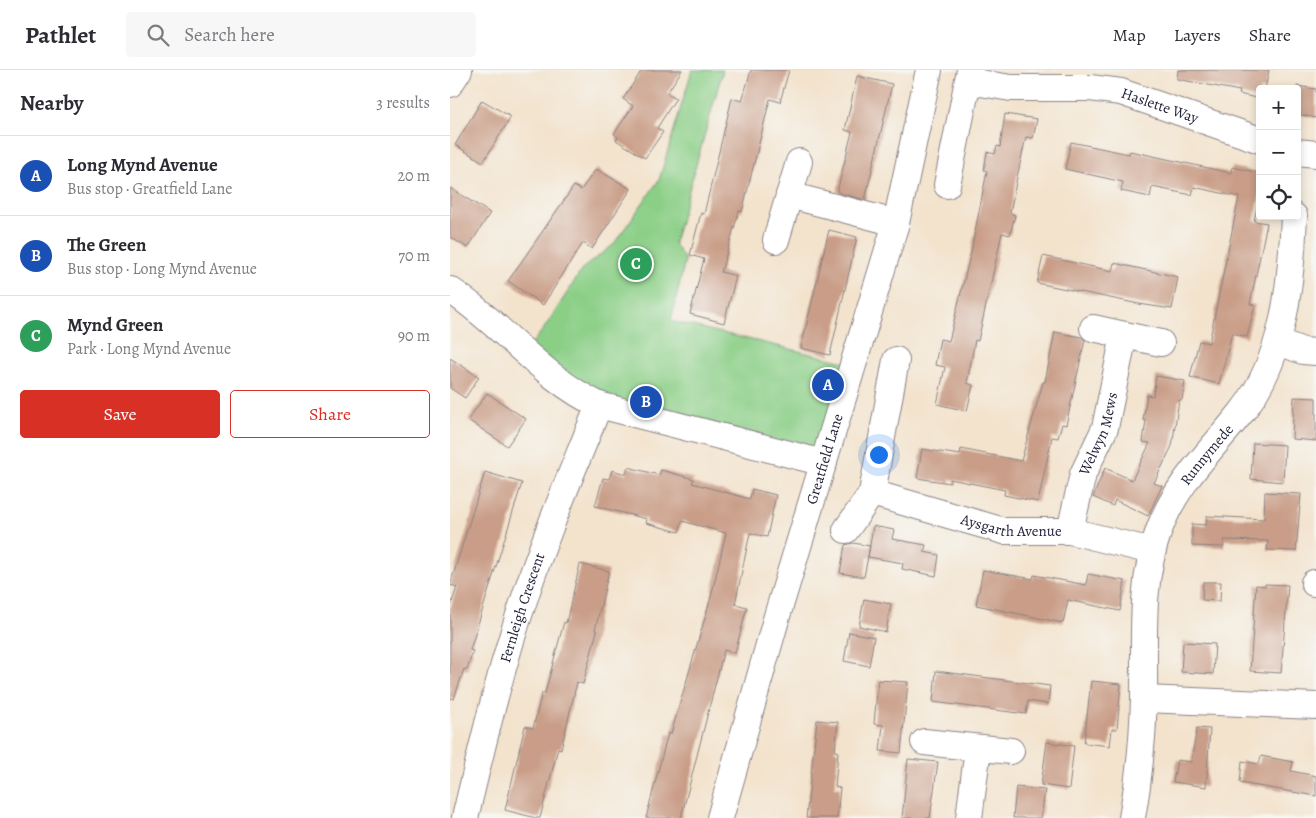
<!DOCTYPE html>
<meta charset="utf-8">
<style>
:root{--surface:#fff;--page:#f7f7f7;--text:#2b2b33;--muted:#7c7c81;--line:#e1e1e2;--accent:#d93025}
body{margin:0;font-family:Alegreya,serif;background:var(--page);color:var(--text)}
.controls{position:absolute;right:15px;top:15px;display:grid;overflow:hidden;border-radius:5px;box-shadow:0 2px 8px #0003}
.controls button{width:45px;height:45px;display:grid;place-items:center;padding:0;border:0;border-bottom:1px solid var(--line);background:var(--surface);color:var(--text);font:25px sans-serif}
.you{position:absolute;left:428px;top:384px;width:18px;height:18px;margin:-12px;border:4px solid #fff;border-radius:50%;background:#1a73e8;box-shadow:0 0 0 8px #1a73e833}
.badge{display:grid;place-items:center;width:32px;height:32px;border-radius:50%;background:var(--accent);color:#fff;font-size:16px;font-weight:700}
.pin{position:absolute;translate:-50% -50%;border:2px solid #fff;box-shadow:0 1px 5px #0006}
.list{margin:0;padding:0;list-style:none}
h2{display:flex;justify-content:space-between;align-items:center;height:65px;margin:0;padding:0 20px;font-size:21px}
h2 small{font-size:16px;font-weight:400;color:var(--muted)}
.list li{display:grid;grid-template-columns:32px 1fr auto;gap:15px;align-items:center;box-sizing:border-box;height:80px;padding:0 20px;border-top:1px solid var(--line)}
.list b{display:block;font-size:19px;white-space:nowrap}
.list p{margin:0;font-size:16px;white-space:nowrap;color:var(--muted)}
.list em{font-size:16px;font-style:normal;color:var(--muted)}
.actions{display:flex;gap:10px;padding:15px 20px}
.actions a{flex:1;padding:11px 0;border:1px solid var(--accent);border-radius:5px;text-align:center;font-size:18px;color:var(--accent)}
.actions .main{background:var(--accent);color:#fff}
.icon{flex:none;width:28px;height:28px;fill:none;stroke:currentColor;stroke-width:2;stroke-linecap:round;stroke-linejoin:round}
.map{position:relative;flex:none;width:866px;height:748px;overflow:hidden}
header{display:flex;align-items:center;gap:30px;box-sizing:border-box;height:70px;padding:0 25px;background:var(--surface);border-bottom:1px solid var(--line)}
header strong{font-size:24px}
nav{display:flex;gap:28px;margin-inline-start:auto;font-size:18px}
.search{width:350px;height:45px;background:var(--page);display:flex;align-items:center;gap:12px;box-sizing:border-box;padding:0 18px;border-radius:5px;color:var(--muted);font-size:19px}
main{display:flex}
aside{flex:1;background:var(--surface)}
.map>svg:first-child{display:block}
.green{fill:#8bcf87;stroke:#567861}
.building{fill:#c99d87}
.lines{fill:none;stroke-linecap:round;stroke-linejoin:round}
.minor-casing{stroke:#8a8284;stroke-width:28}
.minor{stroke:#fff;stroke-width:26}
.labels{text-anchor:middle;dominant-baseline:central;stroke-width:4.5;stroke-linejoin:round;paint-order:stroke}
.street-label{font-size:15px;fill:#22223b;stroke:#f6f6f2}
</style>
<header>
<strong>Pathlet</strong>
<div class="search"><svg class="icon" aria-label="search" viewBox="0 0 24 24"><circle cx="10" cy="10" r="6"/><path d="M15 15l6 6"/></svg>Search here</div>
<nav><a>Map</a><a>Layers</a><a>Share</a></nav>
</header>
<main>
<aside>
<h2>Nearby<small>3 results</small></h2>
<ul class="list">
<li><span class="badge" style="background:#1a4fb4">A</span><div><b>Long Mynd Avenue</b><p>Bus stop · Greatfield Lane</p></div><em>20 m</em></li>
<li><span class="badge" style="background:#1a4fb4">B</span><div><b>The Green</b><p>Bus stop · Long Mynd Avenue</p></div><em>70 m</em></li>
<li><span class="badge" style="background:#2e9e5b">C</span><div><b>Mynd Green</b><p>Park · Long Mynd Avenue</p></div><em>90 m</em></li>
</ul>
<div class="actions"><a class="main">Save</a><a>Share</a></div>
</aside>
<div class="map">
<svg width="866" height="748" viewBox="0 0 866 748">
<rect width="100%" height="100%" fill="#f6f6f2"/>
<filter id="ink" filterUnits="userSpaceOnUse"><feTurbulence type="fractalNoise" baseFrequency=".02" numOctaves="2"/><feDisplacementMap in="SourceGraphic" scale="10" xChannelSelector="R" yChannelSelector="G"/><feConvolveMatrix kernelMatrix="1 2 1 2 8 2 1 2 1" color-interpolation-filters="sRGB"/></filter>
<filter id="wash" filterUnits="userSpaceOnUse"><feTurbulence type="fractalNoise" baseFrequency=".0096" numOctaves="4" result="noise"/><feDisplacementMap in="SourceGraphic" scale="20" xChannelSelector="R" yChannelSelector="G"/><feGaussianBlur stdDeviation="1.12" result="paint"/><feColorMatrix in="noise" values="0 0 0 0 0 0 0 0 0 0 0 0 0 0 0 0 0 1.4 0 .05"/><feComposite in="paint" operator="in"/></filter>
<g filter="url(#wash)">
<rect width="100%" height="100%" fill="#f3e3cd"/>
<path class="green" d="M 242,0 L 273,0 L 224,173 L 235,190 L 221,251 L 404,294 L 374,393 L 193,348 L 76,281 L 95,257 L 133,198 L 163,175 L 209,110 Z"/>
<g id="blocks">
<path class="building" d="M 192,0 L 232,0 L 217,23 L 226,28 L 207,58 L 213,62 L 195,88 L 166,70 L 168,67 L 164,64 L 183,36 L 173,29 Z
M 301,0 L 339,0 L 330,32 L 320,29 L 292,142 L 289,141 L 271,202 L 286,206 L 274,253 L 240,244 L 254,189 L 240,185 L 251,143 L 254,144 L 282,28 L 292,31 Z
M 728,0 L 819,0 L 815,19 L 810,19 L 810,29 L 789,24 L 790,21 L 727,9 Z
M 407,6 L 442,14 L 415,130 L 387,122 L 402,62 L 395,60 Z
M 847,16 L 866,19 L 866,48 L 847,44 Z
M 32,30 L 61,47 L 33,92 L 5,75 Z
M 555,44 L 587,49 L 583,68 L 576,67 L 567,107 L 560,143 L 565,145 L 560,165 L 552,163 L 528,271 L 525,270 L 517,313 L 523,315 L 517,341 L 487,334 L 495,297 L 485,295 L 490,269 L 499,271 L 521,182 L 537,101 L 534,100 L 537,82 L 545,84 L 547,76 L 550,77 Z
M 621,72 L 679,84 L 680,81 L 781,103 L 782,97 L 810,103 L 810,125 L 804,151 L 817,153 L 800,234 L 805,235 L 797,267 L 782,263 L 769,314 L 740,307 L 749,271 L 759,273 L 789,127 L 744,117 L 742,125 L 702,117 L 700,127 L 671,121 L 673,112 L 615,99 Z
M 146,99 L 181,119 L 142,179 L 133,173 L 93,235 L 58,211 L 124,116 L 131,120 Z
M 0,118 L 40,143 L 18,178 L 0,167 Z
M 379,160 L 407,167 L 380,285 L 351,278 Z
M 593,186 L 662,201 L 664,193 L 728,207 L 722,239 L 689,234 L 587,213 Z
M 605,262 L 631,267 L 635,270 L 616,355 L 612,354 L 608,368 L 602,367 L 588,432 L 554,425 L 555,420 L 500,409 L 500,413 L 467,408 L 472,379 L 510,385 L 511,379 L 571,391 L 593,312 L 595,312 Z
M 0,288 L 29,307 L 15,328 L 0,318 Z
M 706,306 L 735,311 L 732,330 L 729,330 L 722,376 L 704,413 L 712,416 L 698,446 L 665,430 L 663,436 L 643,427 L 655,398 L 682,410 L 700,373 L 693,372 L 696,350 L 693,350 L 697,325 L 703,326 Z
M 37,323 L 76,349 L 57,376 L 18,350 Z
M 844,327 L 866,328 L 866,371 L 842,369 Z
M 803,373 L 835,375 L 833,412 L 801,409 Z
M 178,397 L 209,405 L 211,400 L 244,409 L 242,413 L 300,429 L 302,419 L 326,425 L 317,467 L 300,463 L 285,534 L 297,537 L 285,583 L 274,580 L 231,748 L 196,748 L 218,663 L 221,664 L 261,527 L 276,463 L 232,451 L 229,462 L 196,453 L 197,449 L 145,436 L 153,408 L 159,409 L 162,400 L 176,404 Z
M 35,402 L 72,413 L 20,580 L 23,581 L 17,600 L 14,599 L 4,629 L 0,628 L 0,539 L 7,517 L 0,515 Z
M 815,422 L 851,424 L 846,481 L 817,480 L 818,471 L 774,470 L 774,477 L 742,476 L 742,454 L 756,455 L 757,446 L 814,449 Z
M 423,456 L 444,460 L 442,469 L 476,475 L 474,482 L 489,485 L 486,506 L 452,499 L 453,493 L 418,487 Z
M 403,473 L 420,476 L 414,507 L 390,503 L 395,475 Z
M 130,494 L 159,501 L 145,560 L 147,561 L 133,614 L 127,612 L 111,679 L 108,678 L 90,748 L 86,748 L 55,740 L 75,656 L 83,658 L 92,623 L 95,623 L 114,552 L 116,553 Z
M 533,500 L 583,509 L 584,505 L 636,515 L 638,504 L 675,511 L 670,541 L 618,530 L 613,553 L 526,535 Z
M 753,512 L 771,512 L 770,531 L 752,530 Z
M 815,514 L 838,515 L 831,603 L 800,601 L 806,515 L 815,516 Z
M 414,529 L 441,534 L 436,562 L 409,556 Z
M 399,562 L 424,567 L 419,596 L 394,591 Z
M 733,572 L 765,574 L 763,604 L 731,602 Z
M 486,601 L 600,616 L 598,634 L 578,631 L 576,644 L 483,632 Z
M 428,610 L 458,612 L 451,683 L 430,681 L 433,655 L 424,654 Z
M 641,611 L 671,614 L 667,659 L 662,659 L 660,676 L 634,673 Z
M 367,650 L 388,652 L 385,681 L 388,682 L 385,717 L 390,718 L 387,748 L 356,748 Z
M 747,658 L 760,659 L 756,717 L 723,712 L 727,690 L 741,692 Z
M 597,672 L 624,676 L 619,719 L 591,715 Z
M 811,686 L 843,692 L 841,701 L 866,706 L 866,726 L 790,713 L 792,691 L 809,694 Z
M 458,689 L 488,692 L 480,748 L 452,748 Z
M 566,717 L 595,720 L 591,748 L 563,748 Z"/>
</g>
</g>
<g filter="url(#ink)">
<use href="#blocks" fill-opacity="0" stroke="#8a8284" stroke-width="1"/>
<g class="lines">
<g class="minor-casing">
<g id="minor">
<path id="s1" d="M 518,11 L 561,18 L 640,18 L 671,22 L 810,70"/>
<path d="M 0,14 L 9,0"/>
<path d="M 847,82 L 866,84"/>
<path d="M 497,115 L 520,0"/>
<path d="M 339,125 L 446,153"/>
<path d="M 326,170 L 349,92"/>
<path d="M 0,220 C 52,254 93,309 149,335 L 374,393"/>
<path d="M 643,258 L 711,273"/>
<path d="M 829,272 L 853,281 L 866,282"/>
<path id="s2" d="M 422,423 L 554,461 L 620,461 L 702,481"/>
<path d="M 396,460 L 422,423 L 446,290"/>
<path id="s3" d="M 620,461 L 633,404 L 655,358 L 674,265"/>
<path d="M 864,513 L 866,513"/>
<path d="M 694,629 L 866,636"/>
<path d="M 474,672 L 561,681"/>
<path id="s4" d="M 15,748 C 33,672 51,597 76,524 C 97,460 124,398 149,335"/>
<path id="s5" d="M 270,748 L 327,546 L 446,153 L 479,0"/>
<path d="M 519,748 L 528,678"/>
<path id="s6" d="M 682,748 C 689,709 693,668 694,628 C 695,570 689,516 709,460 C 726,413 761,381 791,343 C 835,288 841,214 844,146"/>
</g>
</g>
<use href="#minor" class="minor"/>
</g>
</g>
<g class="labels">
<g class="street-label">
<text stroke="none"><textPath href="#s1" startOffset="195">Haslette Way</textPath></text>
<text stroke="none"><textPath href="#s3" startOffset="102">Welwyn Mews</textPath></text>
<text stroke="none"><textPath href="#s6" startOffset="380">Runnymede</textPath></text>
<text stroke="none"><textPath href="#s5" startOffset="374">Greatfield Lane</textPath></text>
<text stroke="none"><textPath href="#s2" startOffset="144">Aysgarth Avenue</textPath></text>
<text stroke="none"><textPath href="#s4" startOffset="218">Fernleigh Crescent</textPath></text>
</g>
</g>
</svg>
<div class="controls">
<button>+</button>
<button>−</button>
<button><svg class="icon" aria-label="locate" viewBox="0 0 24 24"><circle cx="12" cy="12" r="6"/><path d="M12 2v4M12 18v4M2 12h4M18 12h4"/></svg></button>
</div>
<div class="you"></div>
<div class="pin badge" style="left:378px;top:315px;background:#1a4fb4">A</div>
<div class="pin badge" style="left:196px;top:332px;background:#1a4fb4">B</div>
<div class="pin badge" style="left:186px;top:194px;background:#2e9e5b">C</div>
</div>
</main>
